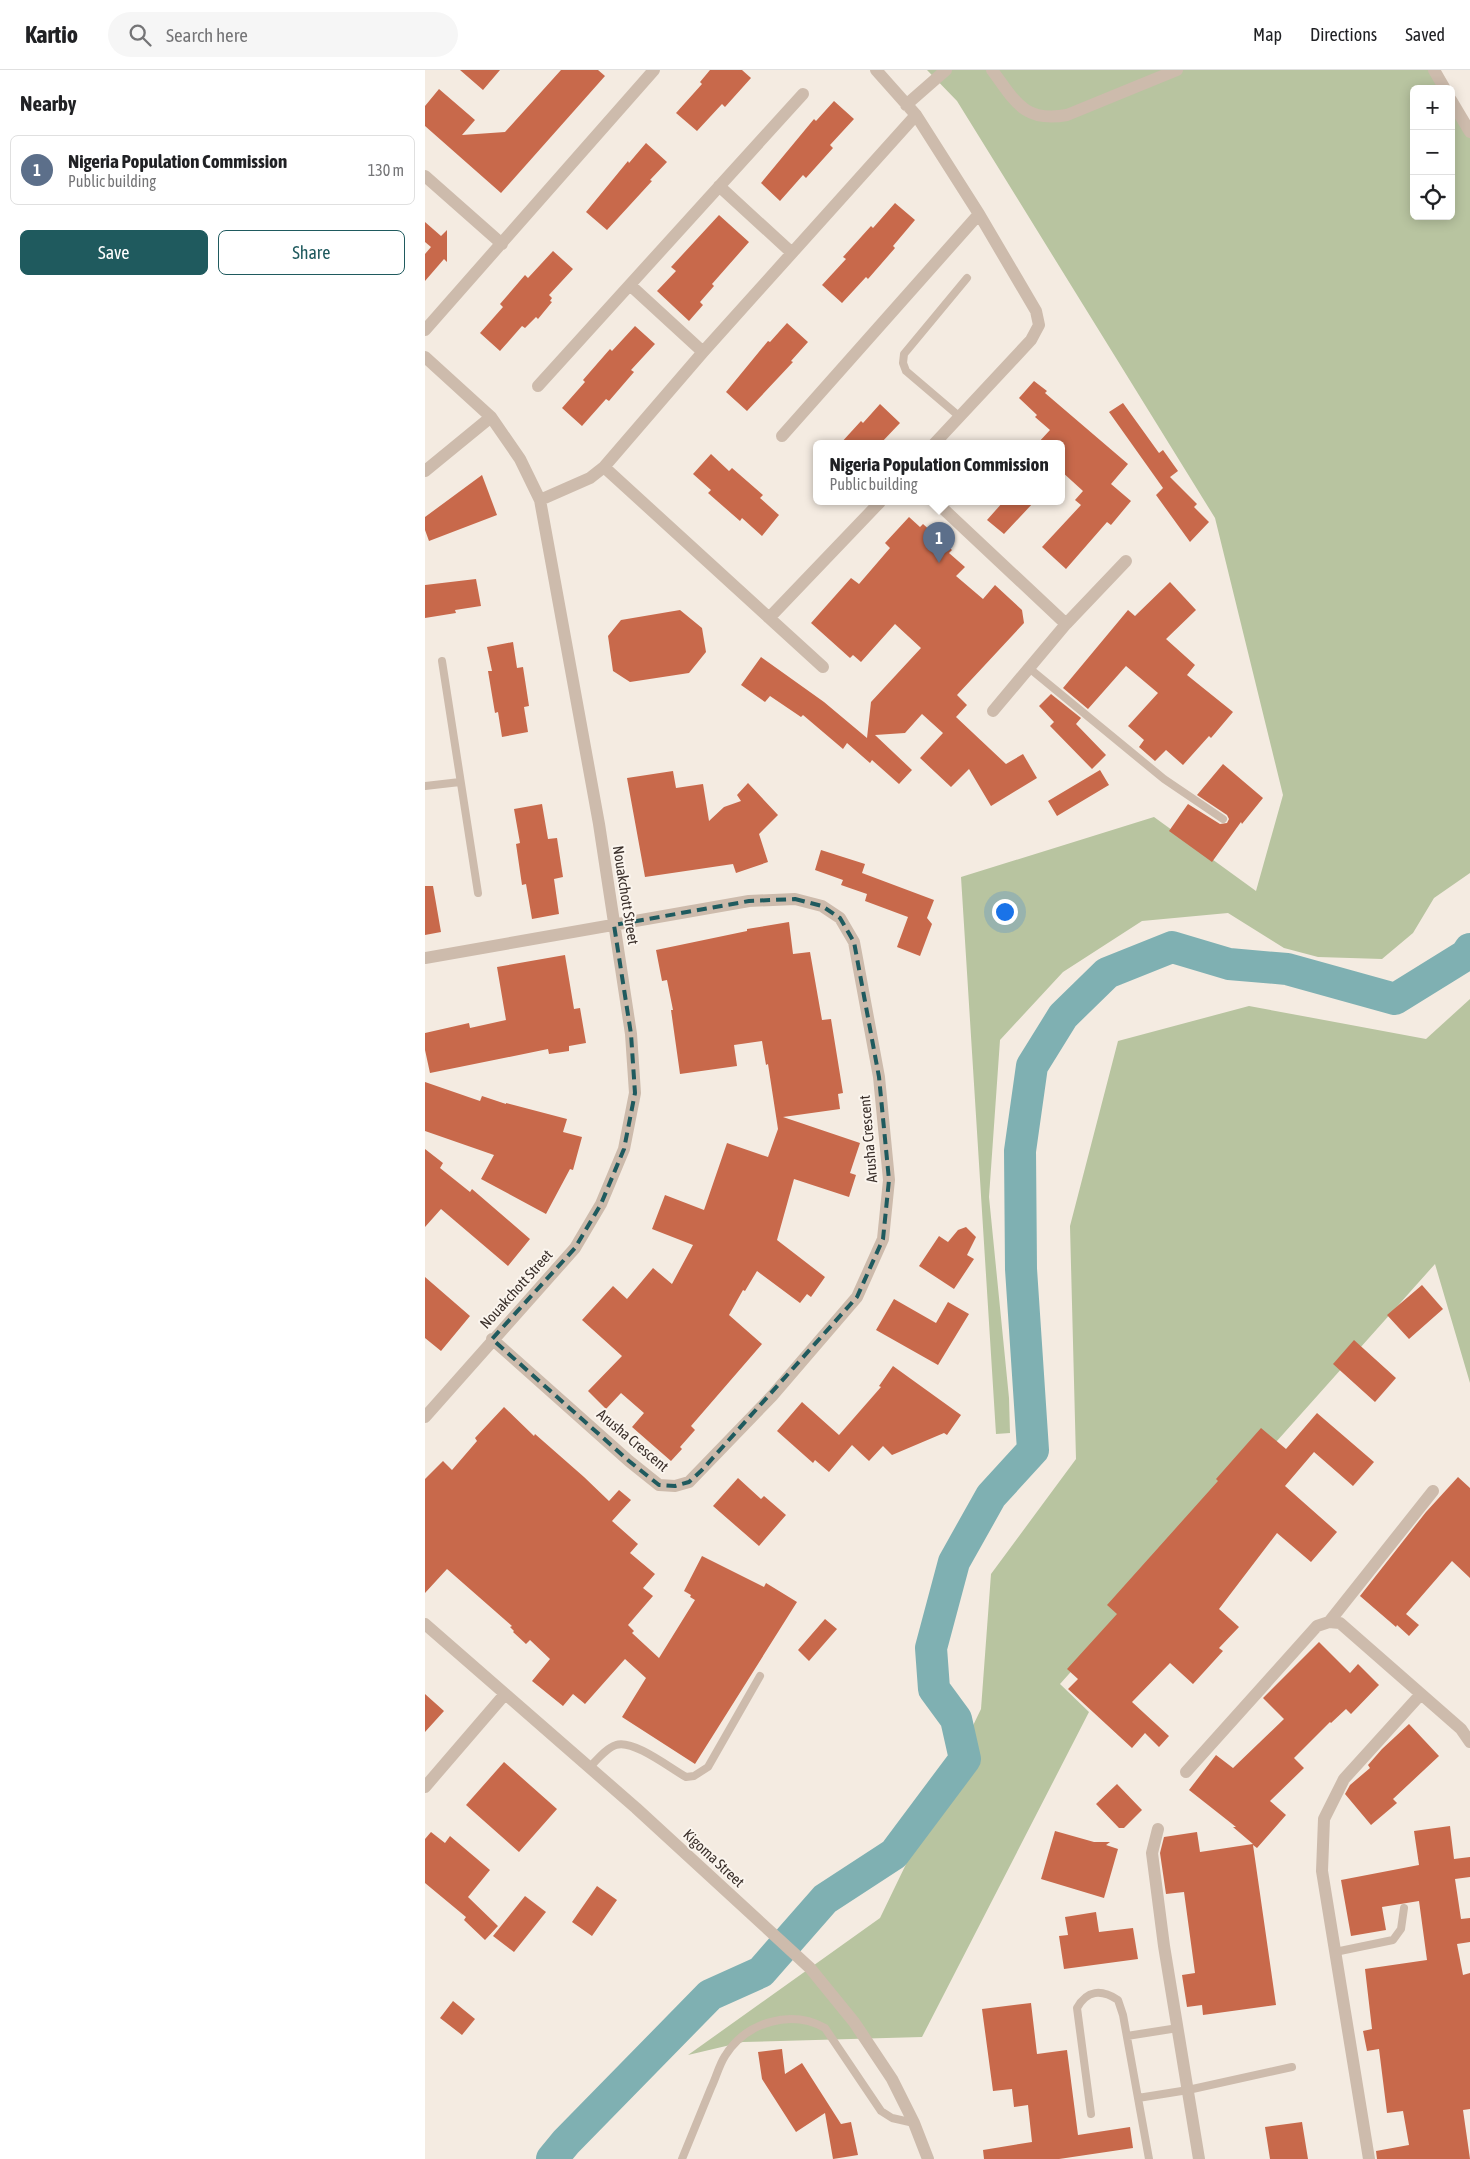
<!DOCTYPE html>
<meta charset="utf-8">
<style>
:root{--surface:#fff;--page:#f6f6f6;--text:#202124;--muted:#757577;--line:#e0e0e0;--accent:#1f5a5e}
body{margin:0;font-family:"Asap Condensed",sans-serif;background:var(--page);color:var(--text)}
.controls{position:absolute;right:15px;top:15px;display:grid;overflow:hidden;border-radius:8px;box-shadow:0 2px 12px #0003}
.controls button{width:45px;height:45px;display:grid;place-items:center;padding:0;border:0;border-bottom:1px solid var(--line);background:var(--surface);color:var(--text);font:25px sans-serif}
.you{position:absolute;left:579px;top:841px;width:18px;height:18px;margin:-12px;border:4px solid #fff;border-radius:50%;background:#1a73e8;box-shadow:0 0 0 8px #1a73e833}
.badge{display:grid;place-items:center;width:32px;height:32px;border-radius:50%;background:var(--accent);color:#fff;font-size:16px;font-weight:700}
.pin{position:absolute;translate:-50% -41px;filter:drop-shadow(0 1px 2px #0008)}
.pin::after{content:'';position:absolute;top:26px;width:18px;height:15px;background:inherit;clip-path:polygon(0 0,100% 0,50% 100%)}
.popup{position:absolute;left:388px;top:370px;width:252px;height:65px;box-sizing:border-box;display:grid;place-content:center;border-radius:8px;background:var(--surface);filter:drop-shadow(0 1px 4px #0005);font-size:16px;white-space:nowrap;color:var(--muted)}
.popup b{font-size:19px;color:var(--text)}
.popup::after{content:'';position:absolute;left:50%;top:100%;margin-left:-10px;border:10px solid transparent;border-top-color:var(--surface)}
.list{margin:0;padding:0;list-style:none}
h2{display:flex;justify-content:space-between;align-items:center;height:65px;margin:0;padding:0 20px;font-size:21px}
h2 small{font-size:16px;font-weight:400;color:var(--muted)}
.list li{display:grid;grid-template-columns:32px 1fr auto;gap:15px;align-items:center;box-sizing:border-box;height:70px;margin:0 10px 10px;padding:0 10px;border:1px solid var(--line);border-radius:8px}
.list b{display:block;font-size:19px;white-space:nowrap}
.list p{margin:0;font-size:16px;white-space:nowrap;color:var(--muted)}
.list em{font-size:16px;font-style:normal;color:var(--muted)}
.actions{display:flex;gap:10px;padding:15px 20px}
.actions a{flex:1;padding:11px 0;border:1px solid var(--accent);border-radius:8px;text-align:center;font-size:18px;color:var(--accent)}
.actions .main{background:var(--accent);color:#fff}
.icon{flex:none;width:28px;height:28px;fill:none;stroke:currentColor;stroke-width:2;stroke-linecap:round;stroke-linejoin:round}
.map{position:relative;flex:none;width:1045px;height:2089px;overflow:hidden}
header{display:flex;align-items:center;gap:30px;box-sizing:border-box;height:70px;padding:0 25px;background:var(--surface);border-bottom:1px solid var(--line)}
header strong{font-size:24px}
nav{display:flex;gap:28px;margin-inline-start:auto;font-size:18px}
.search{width:350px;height:45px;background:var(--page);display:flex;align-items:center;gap:12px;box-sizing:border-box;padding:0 18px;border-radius:28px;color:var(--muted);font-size:19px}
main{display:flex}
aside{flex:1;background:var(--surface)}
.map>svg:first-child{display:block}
.green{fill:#b8c4a0}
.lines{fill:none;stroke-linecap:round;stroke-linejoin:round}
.river{stroke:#7fb0b2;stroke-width:32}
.building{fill:#c8694b}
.lane{stroke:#cdbbac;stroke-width:8}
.street{stroke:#cdbbac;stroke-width:12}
.marked{fill:none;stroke:#1f5a5e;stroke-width:4;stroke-dasharray:10 6;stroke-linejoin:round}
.labels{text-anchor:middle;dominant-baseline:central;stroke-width:4;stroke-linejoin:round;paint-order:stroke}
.street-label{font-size:15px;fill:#3b302b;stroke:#fbf5ee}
</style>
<header>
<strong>Kartio</strong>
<div class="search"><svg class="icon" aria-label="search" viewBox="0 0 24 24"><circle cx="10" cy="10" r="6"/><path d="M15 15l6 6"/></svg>Search here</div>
<nav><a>Map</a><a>Directions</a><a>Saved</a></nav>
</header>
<main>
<aside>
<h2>Nearby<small></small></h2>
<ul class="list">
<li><span class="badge" style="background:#5c6f8a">1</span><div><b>Nigeria Population Commission</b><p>Public building</p></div><em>130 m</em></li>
</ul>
<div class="actions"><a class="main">Save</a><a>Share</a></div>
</aside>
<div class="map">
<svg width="1045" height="2089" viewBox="0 0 1045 2089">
<rect width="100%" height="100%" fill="#f4ebe1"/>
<path class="green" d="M 502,0 L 1009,0 L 1020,19 L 989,19 L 989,146 L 1026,146 L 1026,30 L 1045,62 L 1045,803 L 1009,828 L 988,863 L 957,889 L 893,887 L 859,878 L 803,843 L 717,851 L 638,902 L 575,970 L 564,1127 L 584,1328 L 585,1363 L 571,1364 L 536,807 L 729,747 L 831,821 L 858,725 L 790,448 L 532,31 Z
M 1045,929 L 1045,1313 L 1010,1194 L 635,1614 L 664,1642 L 497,1967 L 318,1972 L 263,1985 L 455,1848 L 556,1639 L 566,1504 L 651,1389 L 645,1156 L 693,971 L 824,936 L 1001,969 Z"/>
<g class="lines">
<path class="river" d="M 127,2089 L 141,2072 L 285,1925 L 336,1902 L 400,1829 L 469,1784 L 540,1689 L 531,1649 L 509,1619 L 506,1578 L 529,1492 L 566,1426 L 608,1380 L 596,1199 L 595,1081 L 607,996 L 638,946 L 682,903 L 747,877 L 804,894 L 862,899 L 970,929 L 1041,885 L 1045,879"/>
</g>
<path class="building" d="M 35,0 L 75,0 L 58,20 Z
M 136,0 L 173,0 L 180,6 L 76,123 L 0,56 L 0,36 L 14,19 L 50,50 L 37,65 L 80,62 Z
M 285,0 L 317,0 L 326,8 L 300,37 L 297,34 L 272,61 L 251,43 L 277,14 L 275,12 Z
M 409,31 L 429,49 L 405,75 L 408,78 L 381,108 L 378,105 L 355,131 L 336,113 L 389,49 L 391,51 Z
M 221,73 L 242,92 L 225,110 L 227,111 L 182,160 L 161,142 L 203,91 L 204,93 Z
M 470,133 L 490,150 L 468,176 L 470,178 L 443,209 L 441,207 L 417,233 L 397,215 L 421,189 L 418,187 L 446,156 L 448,158 Z
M 294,145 L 324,172 L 287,214 L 289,216 L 275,232 L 278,235 L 264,251 L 232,221 L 251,201 L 246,197 Z
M 0,152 L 16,166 L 22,160 L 22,192 L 19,189 L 0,211 L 0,184 L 6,177 L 0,172 Z
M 128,181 L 148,199 L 124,225 L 127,228 L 125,231 L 127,232 L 113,249 L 111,247 L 100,258 L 97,256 L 75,281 L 55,263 L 78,237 L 75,234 L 100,205 L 103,208 Z
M 362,253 L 383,272 L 366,291 L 368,292 L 322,341 L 301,322 L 343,271 L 345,272 Z
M 210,256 L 230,274 L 206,300 L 209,302 L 184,331 L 181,329 L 157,356 L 137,338 L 160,312 L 158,310 L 185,279 L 187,281 Z
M 609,311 L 622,321 L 620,323 L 703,394 L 686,414 L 706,431 L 686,455 L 682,452 L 641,499 L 617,477 L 656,435 L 650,430 L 658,421 L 636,401 L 636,374 L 612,374 L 625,360 L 610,347 L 612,345 L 594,328 Z
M 698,333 L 734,383 L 738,380 L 753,401 L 745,407 L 772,434 L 769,437 L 784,452 L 765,472 L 731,425 L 738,418 L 684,342 Z
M 455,334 L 475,353 L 455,374 L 415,374 L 436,351 L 438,353 Z
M 286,384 L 304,401 L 307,398 L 338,425 L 335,428 L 354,445 L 337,466 L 317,448 L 315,451 L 283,423 L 286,420 L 268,404 Z
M 57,405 L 72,445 L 4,471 L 0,460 L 0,447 Z
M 578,432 L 609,432 L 579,464 L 562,450 Z
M 484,447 L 495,457 L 498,454 L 527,480 L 524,483 L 540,497 L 531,506 L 558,529 L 570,515 L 597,540 L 599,553 L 532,625 L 542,635 L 531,647 L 581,694 L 598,684 L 612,708 L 566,736 L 544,699 L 526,717 L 495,688 L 518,663 L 497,644 L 480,663 L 450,665 L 487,700 L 474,714 L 447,690 L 445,693 L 422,673 L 418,679 L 378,645 L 376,647 L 345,626 L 340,632 L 316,615 L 336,587 L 399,632 L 442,668 L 446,632 L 496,578 L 470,554 L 436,592 L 428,585 L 425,588 L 386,553 L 426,508 L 434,514 L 465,478 L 460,473 Z
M 51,509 L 56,536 L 30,540 L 31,543 L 0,548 L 0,515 Z
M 745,512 L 771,540 L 741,569 L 770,595 L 762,605 L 808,642 L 786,668 L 784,666 L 758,695 L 741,680 L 730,691 L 714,677 L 719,670 L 703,656 L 733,623 L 701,596 L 663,639 L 638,618 L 703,540 L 710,546 Z
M 255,540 L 277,558 L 281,582 L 264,603 L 205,612 L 188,601 L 183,566 L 196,550 Z
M 88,572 L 92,598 L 98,597 L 104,636 L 99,637 L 103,662 L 77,667 L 73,642 L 70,643 L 63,601 L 67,601 L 62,577 Z
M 626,624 L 656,648 L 651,654 L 681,685 L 667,699 L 625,656 L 629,652 L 614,636 Z
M 798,694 L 838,728 L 817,754 L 816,752 L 787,792 L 744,761 L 763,734 L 795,754 L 802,753 L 804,749 L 802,745 L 772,725 Z
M 675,700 L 684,715 L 632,746 L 623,731 Z
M 248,701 L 251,718 L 278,714 L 284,751 L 299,737 L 316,731 L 312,725 L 323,713 L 353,745 L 334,764 L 343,792 L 311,803 L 308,794 L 220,807 L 202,708 Z
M 117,734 L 123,769 L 132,768 L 138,807 L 129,809 L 134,844 L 107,849 L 101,814 L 97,815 L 91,774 L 95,773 L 89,739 Z
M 396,780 L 440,794 L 437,803 L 509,830 L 502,848 L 507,854 L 495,886 L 472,877 L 483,847 L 440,831 L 442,824 L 416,815 L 418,810 L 390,800 Z
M 0,816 L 8,816 L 16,862 L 0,865 Z
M 364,852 L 368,884 L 385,882 L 397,950 L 406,949 L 418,1023 L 413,1024 L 415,1039 L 358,1047 L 435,1073 L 425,1103 L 431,1105 L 424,1127 L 369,1109 L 352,1170 L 400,1207 L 386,1227 L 382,1224 L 375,1233 L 332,1201 L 320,1221 L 318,1220 L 304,1245 L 337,1274 L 266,1356 L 270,1360 L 255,1377 L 257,1379 L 246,1391 L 207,1357 L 219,1343 L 196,1323 L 181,1339 L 163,1321 L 197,1286 L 157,1250 L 188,1216 L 202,1229 L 228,1198 L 247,1214 L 268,1175 L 227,1159 L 240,1125 L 279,1140 L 302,1073 L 343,1087 L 353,1059 L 343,994 L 341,995 L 337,971 L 309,975 L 312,996 L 255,1004 L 246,940 L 248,940 L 242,910 L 237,911 L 231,880 L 322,861 L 322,859 Z
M 140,885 L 149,939 L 155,938 L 161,973 L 144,976 L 144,981 L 124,984 L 123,979 L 5,1003 L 0,980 L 0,963 L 44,953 L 45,958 L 81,950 L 72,897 Z
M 0,1012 L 55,1031 L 57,1026 L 81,1034 L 81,1033 L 142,1049 L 138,1062 L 157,1067 L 148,1100 L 145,1099 L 121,1144 L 56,1109 L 69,1085 L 0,1061 Z
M 0,1079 L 18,1093 L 15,1098 L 45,1122 L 47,1119 L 105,1169 L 83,1196 L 16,1139 L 0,1157 Z
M 541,1157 L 551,1167 L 542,1185 L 549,1189 L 529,1219 L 494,1196 L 514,1166 L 523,1172 L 533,1160 Z
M 0,1207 L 45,1246 L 16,1281 L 0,1268 Z
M 997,1215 L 1018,1239 L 984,1269 L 962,1245 Z
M 469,1229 L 511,1253 L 523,1232 L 544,1244 L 513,1295 L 451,1260 Z
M 929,1270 L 971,1308 L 950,1332 L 908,1294 Z
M 468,1296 L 536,1345 L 522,1365 L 519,1363 L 467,1385 L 458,1376 L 444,1391 L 427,1375 L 404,1402 L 390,1390 L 388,1393 L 352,1361 L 377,1332 L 414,1365 L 456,1317 L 454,1316 Z
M 79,1337 L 109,1366 L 110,1364 L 159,1407 L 184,1431 L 194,1420 L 206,1430 L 187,1451 L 213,1474 L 205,1483 L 230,1504 L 218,1518 L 228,1526 L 203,1555 L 209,1561 L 207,1563 L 234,1588 L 270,1530 L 265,1527 L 266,1525 L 259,1521 L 277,1486 L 339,1517 L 341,1513 L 372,1532 L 270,1694 L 197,1647 L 221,1608 L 200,1589 L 160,1634 L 148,1624 L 138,1636 L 107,1611 L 125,1589 L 105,1570 L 101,1574 L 88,1562 L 89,1561 L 85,1557 L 87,1556 L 22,1499 L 0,1523 L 0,1409 L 18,1391 L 27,1400 L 52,1371 L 50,1368 Z
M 892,1343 L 949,1392 L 928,1416 L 889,1382 L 860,1416 L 912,1462 L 886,1492 L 852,1463 L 794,1539 L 814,1557 L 794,1578 L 798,1581 L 768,1614 L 745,1593 L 707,1632 L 744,1666 L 734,1677 L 720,1663 L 707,1678 L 643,1619 L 653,1609 L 642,1599 L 692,1544 L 682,1535 L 793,1411 L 791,1409 L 836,1358 L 861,1379 Z
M 1033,1407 L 1045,1418 L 1045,1508 L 1027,1491 L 981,1544 L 994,1555 L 984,1566 L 972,1555 L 971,1557 L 935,1526 L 1001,1442 Z
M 313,1408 L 336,1429 L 339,1426 L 361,1445 L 334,1476 L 288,1436 Z
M 400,1549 L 412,1559 L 384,1591 L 373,1580 Z
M 894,1572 L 925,1603 L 933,1594 L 954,1615 L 926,1644 L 921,1639 L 906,1653 L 905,1652 L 869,1688 L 879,1698 L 845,1731 L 861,1745 L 832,1778 L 828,1775 L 851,1935 L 778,1945 L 777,1935 L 762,1937 L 757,1905 L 770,1903 L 759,1822 L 741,1824 L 735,1783 L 739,1767 L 772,1762 L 775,1782 L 828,1774 L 808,1757 L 811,1757 L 764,1720 L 791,1685 L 808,1698 L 859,1649 L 838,1628 Z
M 0,1624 L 19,1641 L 0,1662 Z
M 984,1654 L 1014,1686 L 968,1729 L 972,1733 L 946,1755 L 920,1724 L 925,1715 L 945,1698 L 943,1695 L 957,1679 Z
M 79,1692 L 132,1739 L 94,1782 L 41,1735 Z
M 692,1714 L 717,1740 L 699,1758 L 694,1758 L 671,1734 Z
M 1025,1756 L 1029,1789 L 1045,1787 L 1045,1807 L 1030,1809 L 1036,1849 L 1045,1848 L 1045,1872 L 1032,1874 L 1038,1905 L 1045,1903 L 1045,2039 L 1038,2040 L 1045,2089 L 952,2089 L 951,2081 L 984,2075 L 978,2041 L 962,2043 L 954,1979 L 942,1981 L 938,1961 L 947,1959 L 940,1899 L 1002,1890 L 994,1831 L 957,1837 L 961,1860 L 926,1866 L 916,1810 L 994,1795 L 989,1761 Z
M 630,1761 L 669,1772 L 685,1772 L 681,1775 L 693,1779 L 679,1828 L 616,1809 Z
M 6,1762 L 20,1773 L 25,1766 L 65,1800 L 43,1827 L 73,1856 L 60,1870 L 39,1850 L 41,1847 L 0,1813 L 0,1769 Z
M 172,1816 L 192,1830 L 167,1866 L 147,1852 Z
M 100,1826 L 121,1842 L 89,1882 L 68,1866 Z
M 671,1842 L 674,1862 L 708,1858 L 713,1889 L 639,1899 L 634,1866 L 643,1865 L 640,1847 Z
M 28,1931 L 50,1949 L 37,1965 L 15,1948 Z
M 606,1933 L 612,1984 L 642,1980 L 653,2065 L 705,2057 L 708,2078 L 634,2089 L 559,2089 L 558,2080 L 607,2072 L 603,2035 L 589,2037 L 587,2019 L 568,2021 L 557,1939 Z
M 357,1979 L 360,2004 L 377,1993 L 416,2054 L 426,2052 L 433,2085 L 408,2089 L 400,2043 L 371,2062 L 337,2009 L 333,1982 Z
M 877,2052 L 883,2089 L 845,2089 L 840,2057 Z"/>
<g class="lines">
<path class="lane" d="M 535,347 L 481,301 L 478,293 L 479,284 L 542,208
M 17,591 L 53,823
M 604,598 L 739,709 L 798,749
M 0,716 L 35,712
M 164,1698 C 171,1691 181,1678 191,1675 C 208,1669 245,1698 261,1707 L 269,1706 L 283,1697 L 335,1606
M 910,1882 L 968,1870 L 976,1859 L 979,1838
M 702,1966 L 753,1958
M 713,2028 L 763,2020 L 867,1997
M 666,2044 L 652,1938 C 662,1920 676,1919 693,1930 L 698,1945 L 724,2089
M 257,2089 C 267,2065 276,2042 286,2018 C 291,2008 294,1995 300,1986 C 321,1952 366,1939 400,1958 L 456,2041 L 467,2048 L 489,2053"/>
<path class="street" d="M 451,0 L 491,45 L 554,144 L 611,241 L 614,255 L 606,270 L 509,374
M 567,0 C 590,31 599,53 642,45 L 752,0
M 1009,0 L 1020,19
M 1026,30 L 1045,62
M 481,35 L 521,0
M 0,106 L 77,174
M 294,116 L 367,183
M 205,215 L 278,282
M 0,260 L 229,0
M 0,287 L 66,347 L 95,389 L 115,430 L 174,754 L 206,964 L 210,1023 L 199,1079 L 176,1134 L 150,1178 L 0,1347
M 113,316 L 378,24
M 357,366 L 554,144
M 179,397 L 398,597
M 0,401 L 66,347
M 115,430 L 165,408 L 179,397 L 278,282 L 491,45
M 511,432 L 641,554
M 344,548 L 455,432
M 568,641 L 641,554 L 701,491
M 0,888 L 324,831 L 370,829 L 397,836 L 415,848 L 429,872 L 454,1007 L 464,1110 L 458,1169 L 432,1227 L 347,1326 L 264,1412 L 250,1416 L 234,1415 L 204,1391 L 67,1269
M 904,1552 L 1008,1421
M 0,1554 L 211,1738 L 385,1898 L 429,1952 L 467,2009 L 489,2053 L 503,2089
M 761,1702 L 892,1556 L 904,1552 L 915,1553 L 1036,1659 L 1045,1672
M 0,1717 L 80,1624
M 733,1759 L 727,1783 L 739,1876 L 774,2089
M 944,2089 L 897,1801 L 899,1749 L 919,1709 L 996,1624"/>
</g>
<path class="marked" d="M 370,829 L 397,836 L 415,848 L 429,872 L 454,1007 L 464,1110 L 458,1169 L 432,1227 L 277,1400 L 264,1412 L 250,1416 L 234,1415 L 204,1391 L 67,1269 L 150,1178 L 176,1134 L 199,1079 L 210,1023 L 206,964 L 189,855 L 324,831 Z"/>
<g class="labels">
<g class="street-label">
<text transform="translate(201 825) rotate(81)">Nouakchott Street</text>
<text transform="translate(443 1069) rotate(-95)">Arusha Crescent</text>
<text transform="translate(91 1219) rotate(-48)">Nouakchott Street</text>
<text transform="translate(208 1370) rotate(40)">Arusha Crescent</text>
<text transform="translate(289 1788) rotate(43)">Kigoma Street</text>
</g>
</g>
</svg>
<div class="controls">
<button>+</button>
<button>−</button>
<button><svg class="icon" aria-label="locate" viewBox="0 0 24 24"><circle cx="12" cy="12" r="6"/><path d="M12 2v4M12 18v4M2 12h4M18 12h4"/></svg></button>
</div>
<div class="you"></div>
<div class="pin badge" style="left:514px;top:493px;background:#5c6f8a">1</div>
<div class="popup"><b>Nigeria Population Commission</b>Public building</div>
</div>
</main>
